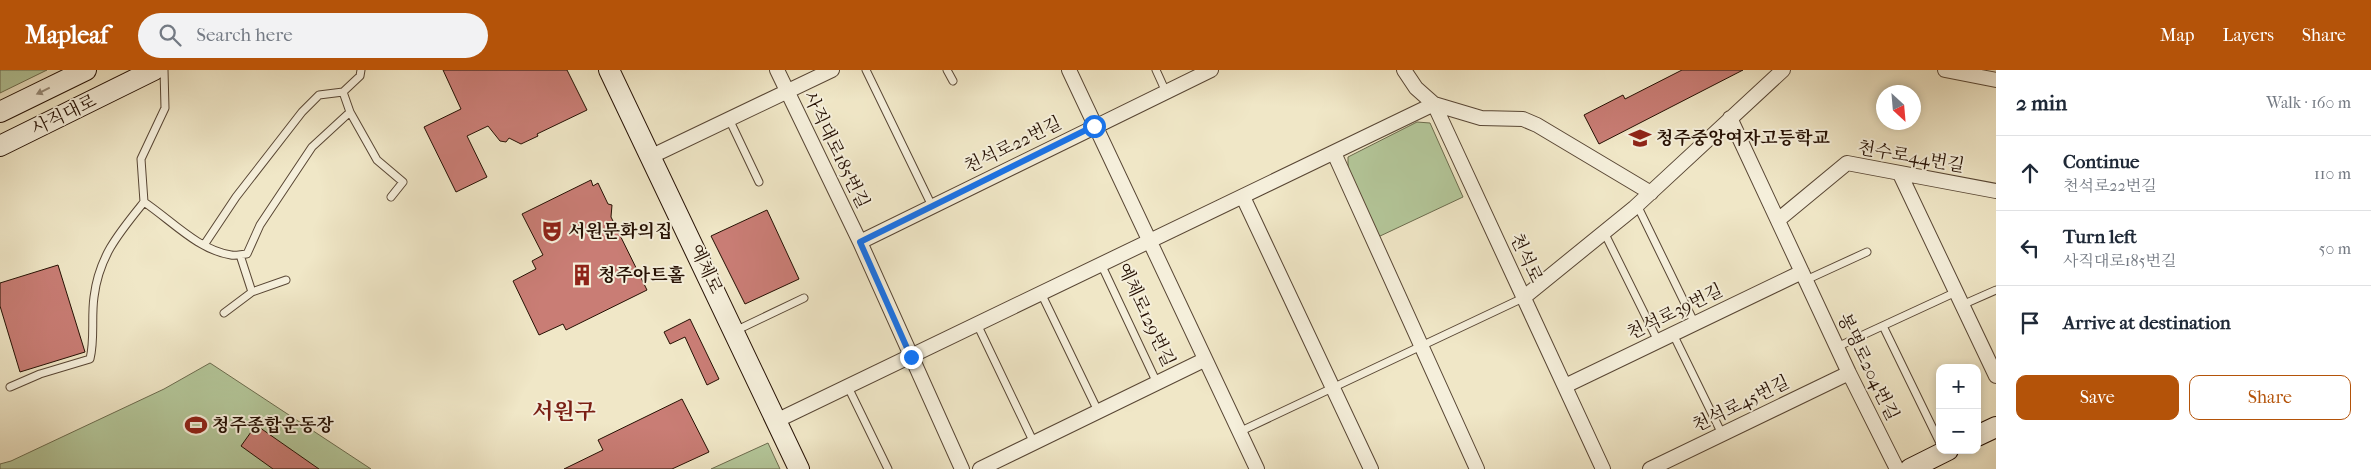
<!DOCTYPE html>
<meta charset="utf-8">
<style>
:root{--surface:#fff;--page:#f2f2f3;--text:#1f2937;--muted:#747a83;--line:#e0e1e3;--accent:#b45309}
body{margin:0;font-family:"IM FELL French Canon","Noto Serif KR",serif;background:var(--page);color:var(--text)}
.controls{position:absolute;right:15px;bottom:15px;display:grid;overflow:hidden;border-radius:10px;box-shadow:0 2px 8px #0003}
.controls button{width:45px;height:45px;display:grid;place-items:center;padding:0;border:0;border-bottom:1px solid var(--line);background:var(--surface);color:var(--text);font:25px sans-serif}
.compass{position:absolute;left:1876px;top:15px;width:45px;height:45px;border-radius:50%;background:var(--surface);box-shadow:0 2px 8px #0003;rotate:154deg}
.stop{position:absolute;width:15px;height:15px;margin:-11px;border:4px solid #1a73e8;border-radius:50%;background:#fff}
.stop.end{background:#1a73e8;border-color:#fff;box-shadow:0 1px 5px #0008}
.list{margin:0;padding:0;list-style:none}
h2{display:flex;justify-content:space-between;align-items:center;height:65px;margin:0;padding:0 20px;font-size:21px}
h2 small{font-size:16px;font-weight:400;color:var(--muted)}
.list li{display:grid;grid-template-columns:32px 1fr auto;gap:15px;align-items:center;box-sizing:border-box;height:75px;padding:0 20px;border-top:1px solid var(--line)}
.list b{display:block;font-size:19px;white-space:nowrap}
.list p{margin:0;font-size:16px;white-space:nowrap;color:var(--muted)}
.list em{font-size:16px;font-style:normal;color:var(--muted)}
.actions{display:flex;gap:10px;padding:15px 20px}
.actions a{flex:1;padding:11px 0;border:1px solid var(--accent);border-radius:10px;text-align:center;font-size:18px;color:var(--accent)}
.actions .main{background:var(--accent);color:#fff}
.icon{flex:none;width:28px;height:28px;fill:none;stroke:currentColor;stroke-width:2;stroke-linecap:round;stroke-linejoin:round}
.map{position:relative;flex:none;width:1996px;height:399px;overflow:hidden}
header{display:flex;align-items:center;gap:30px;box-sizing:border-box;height:70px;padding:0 25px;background:var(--accent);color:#fff}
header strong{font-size:24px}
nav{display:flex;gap:28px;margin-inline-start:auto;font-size:18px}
.search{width:350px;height:45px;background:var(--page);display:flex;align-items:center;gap:12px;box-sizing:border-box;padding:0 18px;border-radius:28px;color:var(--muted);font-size:19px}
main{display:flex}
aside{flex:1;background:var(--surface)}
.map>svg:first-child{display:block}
.green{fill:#b4c79a;stroke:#6c6c4e}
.building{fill:#c97d75;stroke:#251003}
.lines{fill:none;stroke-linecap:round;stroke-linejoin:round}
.lane-casing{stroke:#584634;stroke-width:9}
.street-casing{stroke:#584634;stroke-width:16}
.secondary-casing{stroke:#251003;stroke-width:22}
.lane{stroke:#f5efdb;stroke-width:7}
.street{stroke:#f5efdb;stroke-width:14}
.secondary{stroke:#f5efdb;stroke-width:20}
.oneway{fill:#978b7a}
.route{stroke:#1a73e8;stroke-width:6}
.labels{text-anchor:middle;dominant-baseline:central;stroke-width:4;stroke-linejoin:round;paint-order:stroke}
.street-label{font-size:18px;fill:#251003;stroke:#f5efdb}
.poi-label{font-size:18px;font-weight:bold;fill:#251003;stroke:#f5efdb;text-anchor:start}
.district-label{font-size:22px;font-weight:bold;fill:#7a1f14;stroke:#f5efdb}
</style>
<header>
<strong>Mapleaf</strong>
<div class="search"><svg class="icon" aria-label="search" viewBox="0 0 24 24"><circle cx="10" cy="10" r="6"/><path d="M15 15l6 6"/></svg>Search here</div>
<nav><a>Map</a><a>Layers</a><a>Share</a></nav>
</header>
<main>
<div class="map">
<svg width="1996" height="399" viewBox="0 0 1996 399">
<rect width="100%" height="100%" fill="#f0e7c7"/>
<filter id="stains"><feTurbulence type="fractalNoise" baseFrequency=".004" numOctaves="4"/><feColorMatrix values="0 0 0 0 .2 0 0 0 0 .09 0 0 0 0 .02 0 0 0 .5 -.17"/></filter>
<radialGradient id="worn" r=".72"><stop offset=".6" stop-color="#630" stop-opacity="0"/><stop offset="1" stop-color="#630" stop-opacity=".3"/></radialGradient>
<path class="green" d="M 0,0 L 47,0 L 0,23 Z
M 1417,52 L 1430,53 L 1463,127 L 1378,167 L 1348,100 L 1348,87 Z
M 210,293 L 371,399 L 0,399 L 0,394 L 11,391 L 164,319 Z
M 768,373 L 780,399 L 711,399 Z"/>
<path class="building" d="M 443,0 L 567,0 L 587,40 L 537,64 L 538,66 L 521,74 L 509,68 L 506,72 L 500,71 L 488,56 L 467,66 L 487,107 L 456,122 L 424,57 L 461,39 Z
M 1682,0 L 1743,0 L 1599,74 L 1584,45 L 1623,25 L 1625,29 Z
M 591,110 L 593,116 L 598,113 L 608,134 L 612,135 L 611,147 L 647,220 L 566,260 L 563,254 L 539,265 L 513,211 L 536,199 L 532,191 L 543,185 L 522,144 Z
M 767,140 L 799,209 L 745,234 L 711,166 Z
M 58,195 L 85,282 L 20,302 L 0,236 L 0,213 Z
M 690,249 L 719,309 L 707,315 L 685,267 L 670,274 L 664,262 Z
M 682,329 L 709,382 L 672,399 L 564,399 L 603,380 L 598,370 Z
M 256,355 L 319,399 L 273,399 L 241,376 Z"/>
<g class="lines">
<g class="lane-casing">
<path id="lane" d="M 866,0 L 932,136
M 947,0 L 953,11
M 1156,0 L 1166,22
M 343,22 L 350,42
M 729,49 L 759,112
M 144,132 C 171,150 198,180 231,185 C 236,186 242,184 247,184 L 260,155 L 312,77 L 350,42 L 377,90 L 403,112 L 391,127
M 1637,135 L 1695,254
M 1604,162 L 1658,271
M 204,175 L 236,127 L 302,42 L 319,25 L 343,22 L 360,6 L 361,0
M 240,185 L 252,222 L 286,210
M 1101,194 L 1157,313
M 1806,210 L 1867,182
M 1041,223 L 1098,341
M 1962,235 L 1996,220
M 224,243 L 252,222
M 977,254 L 1034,373
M 1883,256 L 1940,373
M 735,261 L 804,228
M 1673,264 L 1722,364
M 1837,277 L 1956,222
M 10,317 L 40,304 L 90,289 C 95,269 91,248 94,227 C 99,186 119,163 144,132 L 141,89 L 165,38 L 164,0
M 848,317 L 888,399
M 1239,362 L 1523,228"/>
</g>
<g class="street-casing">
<path id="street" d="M 777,0 L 860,172 L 962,399
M 1069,0 L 1257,399
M 1404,0 L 1416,18 L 1434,34 L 1603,399
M 1945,0 L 1996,10
M 1730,48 L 1849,303 L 1897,399
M 1334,83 L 1477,399
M 652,86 L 832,0
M 1900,104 L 1996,306
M 1243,127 L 1371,399
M 1778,150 L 1847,93 L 1996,121
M 860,172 L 1211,0
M 1523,228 L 1634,138 L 1783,0
M 1565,316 L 1802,202
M 778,350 L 1434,34 L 1481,48 L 1523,49 L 1537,55 L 1651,123
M 980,399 L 1204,290
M 1650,399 L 1849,303"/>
</g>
<g class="secondary-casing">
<path id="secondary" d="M 609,0 L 799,399
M 0,42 L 86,0
M 0,76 L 154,0
M 1977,366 L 1996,357
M 1910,399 L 1948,380"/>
</g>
<use href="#lane" class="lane"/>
<use href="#street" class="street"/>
<use href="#secondary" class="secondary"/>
</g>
<defs><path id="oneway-solid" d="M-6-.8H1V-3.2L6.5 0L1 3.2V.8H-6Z" transform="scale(1.25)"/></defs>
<use class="oneway" href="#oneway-solid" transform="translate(43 21) rotate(154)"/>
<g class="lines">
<path class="route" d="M 911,287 L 860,172 L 1094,56"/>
</g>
<defs>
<g id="school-bare" transform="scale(1.725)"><path d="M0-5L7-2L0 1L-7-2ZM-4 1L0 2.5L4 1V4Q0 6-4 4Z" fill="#8f2418" stroke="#f5efdb" stroke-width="2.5" paint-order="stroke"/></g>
<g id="theatre-bare" transform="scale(1.725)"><path d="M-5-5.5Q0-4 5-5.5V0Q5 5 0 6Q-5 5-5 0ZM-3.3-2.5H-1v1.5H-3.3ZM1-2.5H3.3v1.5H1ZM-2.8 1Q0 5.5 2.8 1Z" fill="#8f2418" stroke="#f5efdb" stroke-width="2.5" paint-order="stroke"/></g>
<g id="building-bare" transform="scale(1.725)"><path d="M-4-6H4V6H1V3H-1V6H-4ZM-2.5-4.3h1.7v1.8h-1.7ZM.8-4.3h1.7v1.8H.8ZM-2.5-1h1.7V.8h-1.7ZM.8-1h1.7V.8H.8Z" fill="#8f2418" stroke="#f5efdb" stroke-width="2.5" paint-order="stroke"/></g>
<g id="stadium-bare" transform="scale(1.725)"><path d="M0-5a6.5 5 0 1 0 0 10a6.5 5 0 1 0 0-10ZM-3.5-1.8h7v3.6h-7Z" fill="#8f2418" stroke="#f5efdb" stroke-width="2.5" paint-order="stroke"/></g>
</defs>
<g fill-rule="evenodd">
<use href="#school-bare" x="1640" y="68"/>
<use href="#theatre-bare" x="552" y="161"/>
<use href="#building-bare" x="582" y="205"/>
<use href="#stadium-bare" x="196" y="355"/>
</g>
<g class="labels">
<g class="street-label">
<text transform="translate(64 45) rotate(-26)">사직대로</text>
<text transform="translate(1013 75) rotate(-26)">천석로22번길</text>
<text transform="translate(836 80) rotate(64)">사직대로185번길</text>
<text transform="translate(1911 87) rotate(10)">천수로44번길</text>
<text transform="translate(1526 188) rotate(65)">천석로</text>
<text transform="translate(706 199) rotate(65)">예체로</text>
<text transform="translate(1675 242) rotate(-26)">천석로39번길</text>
<text transform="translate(1146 245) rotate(65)">예체로129번길</text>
<text transform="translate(1868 297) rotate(64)">봉명로204번길</text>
<text transform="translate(1741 334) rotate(-26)">천석로45번길</text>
</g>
<g class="poi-label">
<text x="1656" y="68">청주중앙여자고등학교</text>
<text x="568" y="161">서원문화의집</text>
<text x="598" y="205">청주아트홀</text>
<text x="212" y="355">청주종합운동장</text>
</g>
<g class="district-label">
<text x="564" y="342">서원구</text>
</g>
</g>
<rect width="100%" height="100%" filter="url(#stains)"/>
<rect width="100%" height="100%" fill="url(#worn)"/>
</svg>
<div class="controls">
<button>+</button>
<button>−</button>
</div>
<svg class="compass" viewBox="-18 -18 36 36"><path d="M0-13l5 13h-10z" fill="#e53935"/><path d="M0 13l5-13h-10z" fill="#747a83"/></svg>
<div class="stop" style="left:1094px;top:56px"></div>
<div class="stop end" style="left:911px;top:287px"></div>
</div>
<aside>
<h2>2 min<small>Walk · 160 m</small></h2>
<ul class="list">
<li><svg class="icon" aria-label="ahead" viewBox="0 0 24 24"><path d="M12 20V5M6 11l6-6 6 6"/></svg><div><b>Continue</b><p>천석로22번길</p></div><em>110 m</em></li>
<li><svg class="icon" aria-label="left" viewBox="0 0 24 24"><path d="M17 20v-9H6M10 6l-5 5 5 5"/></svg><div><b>Turn left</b><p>사직대로185번길</p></div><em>50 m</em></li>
<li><svg class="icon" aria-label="arrive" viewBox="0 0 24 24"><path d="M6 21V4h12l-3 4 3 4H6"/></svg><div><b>Arrive at destination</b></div></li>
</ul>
<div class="actions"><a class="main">Save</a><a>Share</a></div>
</aside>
</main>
